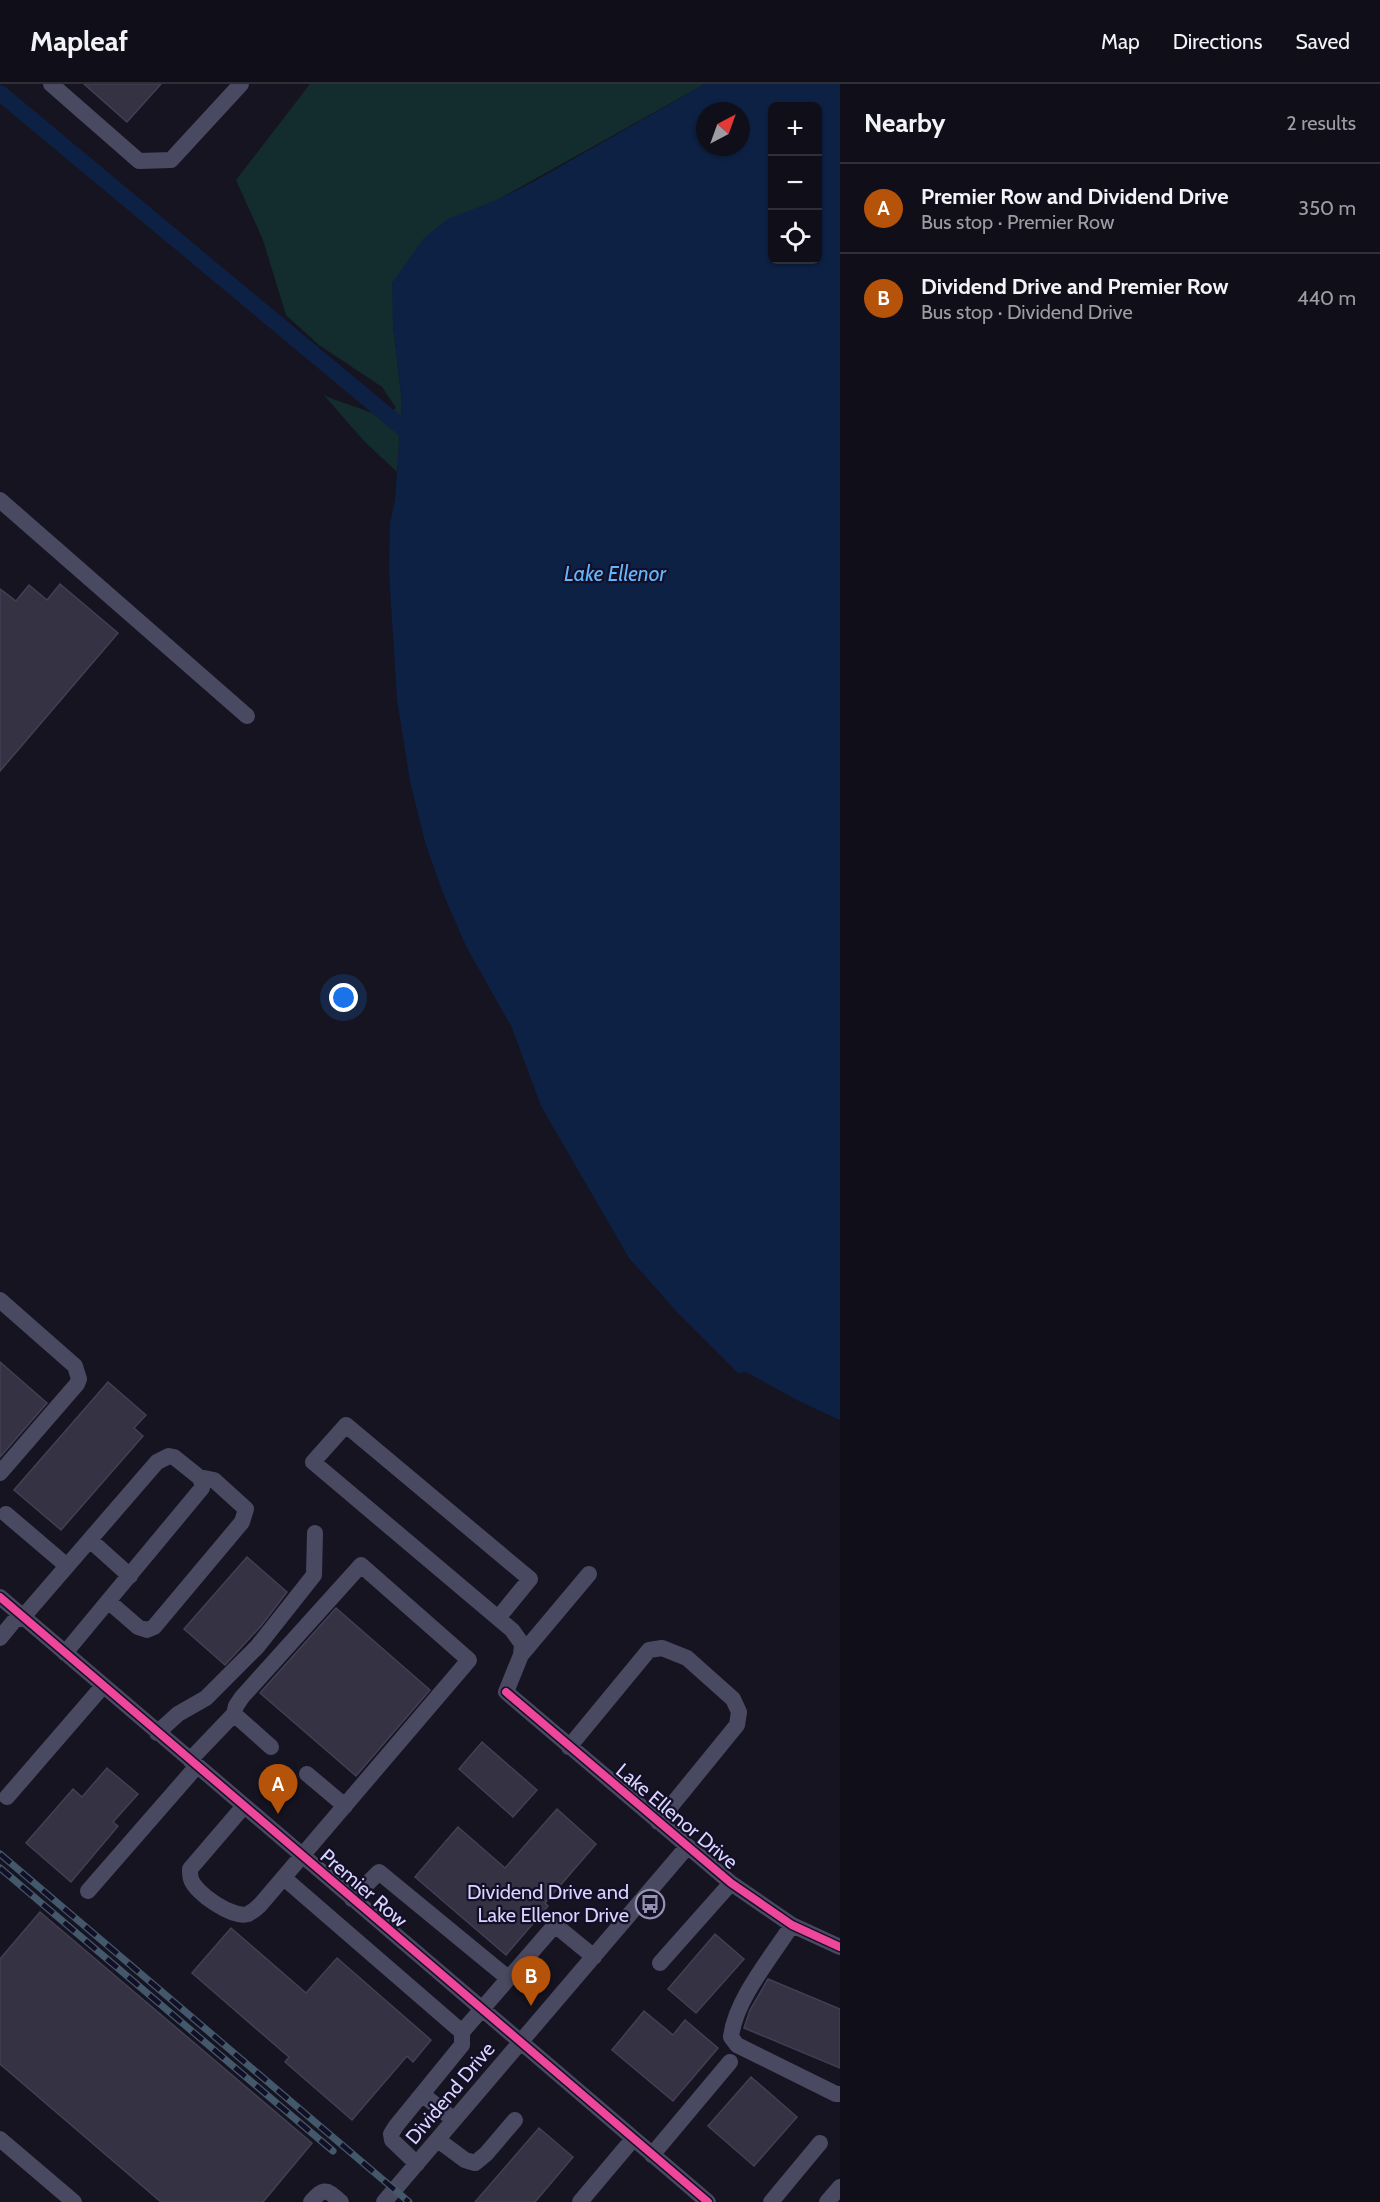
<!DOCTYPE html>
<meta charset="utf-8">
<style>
:root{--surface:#100f19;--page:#1e1d26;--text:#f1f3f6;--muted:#9c9ca2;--line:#302f38;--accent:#b45309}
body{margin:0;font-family:Cabin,sans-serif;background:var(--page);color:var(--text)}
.controls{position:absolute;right:18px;top:18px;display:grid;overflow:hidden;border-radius:9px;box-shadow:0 2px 4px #0004}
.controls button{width:54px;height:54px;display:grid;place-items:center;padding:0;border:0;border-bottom:2px solid var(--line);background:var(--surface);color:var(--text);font:30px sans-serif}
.compass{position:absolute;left:696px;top:18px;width:54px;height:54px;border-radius:50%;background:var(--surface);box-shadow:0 2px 4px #0004;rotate:41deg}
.you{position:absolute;left:344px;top:914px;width:21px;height:21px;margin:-15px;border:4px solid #fff;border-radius:50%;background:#1a73e8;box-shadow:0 0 0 9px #1a73e833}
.badge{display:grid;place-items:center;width:39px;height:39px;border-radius:50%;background:var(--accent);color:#fff;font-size:20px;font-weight:700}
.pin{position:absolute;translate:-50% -50px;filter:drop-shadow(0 2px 3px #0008)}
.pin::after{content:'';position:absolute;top:32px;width:21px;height:18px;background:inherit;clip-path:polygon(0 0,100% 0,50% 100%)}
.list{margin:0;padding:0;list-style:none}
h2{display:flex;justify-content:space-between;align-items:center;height:78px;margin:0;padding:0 24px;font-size:26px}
h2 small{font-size:20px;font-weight:400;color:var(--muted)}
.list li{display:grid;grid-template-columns:39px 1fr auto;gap:18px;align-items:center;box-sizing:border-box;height:90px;padding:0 24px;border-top:2px solid var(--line)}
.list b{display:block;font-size:22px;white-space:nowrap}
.list p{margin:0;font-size:20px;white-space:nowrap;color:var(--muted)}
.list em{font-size:20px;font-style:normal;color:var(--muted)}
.icon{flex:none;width:33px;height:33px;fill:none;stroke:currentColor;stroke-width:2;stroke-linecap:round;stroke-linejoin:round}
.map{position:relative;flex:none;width:840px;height:2118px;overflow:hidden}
header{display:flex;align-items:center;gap:36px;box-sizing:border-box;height:84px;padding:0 30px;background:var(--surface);border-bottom:2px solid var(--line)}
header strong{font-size:28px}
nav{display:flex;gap:33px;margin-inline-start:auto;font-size:21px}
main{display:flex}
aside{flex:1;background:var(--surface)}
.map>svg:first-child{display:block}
.green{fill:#132c2d}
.water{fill:#0d2144;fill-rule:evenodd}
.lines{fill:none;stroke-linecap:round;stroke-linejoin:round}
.canal{stroke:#0d2144;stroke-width:16}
.building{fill:#343243;stroke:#433f54;stroke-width:1.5}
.minor{stroke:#4a4962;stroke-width:16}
.rail-casing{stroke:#43596b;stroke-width:7}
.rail{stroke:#130f26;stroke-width:4.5;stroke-dasharray:14;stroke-linecap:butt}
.cycleway-casing{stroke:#130f26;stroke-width:11}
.cycleway{stroke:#ed469a;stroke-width:8}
.labels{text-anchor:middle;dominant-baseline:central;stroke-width:4.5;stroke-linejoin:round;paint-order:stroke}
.street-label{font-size:20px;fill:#d9d4ff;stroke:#130f26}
.poi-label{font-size:20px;fill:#d9d4ff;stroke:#130f26;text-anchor:end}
.water-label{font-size:21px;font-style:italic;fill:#62b6ff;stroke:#130f26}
</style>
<header>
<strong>Mapleaf</strong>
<nav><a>Map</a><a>Directions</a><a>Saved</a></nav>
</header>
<main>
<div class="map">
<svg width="840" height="2118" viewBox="0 0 840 2118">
<rect width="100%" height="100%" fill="#161421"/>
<path class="green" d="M 310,0 L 705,0 L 499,115 L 393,241 L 402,318 L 397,388 L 364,357 L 323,310 L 330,314 L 384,333 L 396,324 L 382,303 L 319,261 L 286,231 L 263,156 L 236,96 Z"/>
<path class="water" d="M 705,0 L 840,0 L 840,1336 L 803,1319 L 746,1288 L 738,1289 L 678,1229 L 629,1174 L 541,1022 L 512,944 L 466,862 L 443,809 L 425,758 L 410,697 L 397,615 L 389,488 L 390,439 L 395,416 L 402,318 L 393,241 L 392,199 L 424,154 L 448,135 L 499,115 L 533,98 ZM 772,22 L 818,22 L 818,176 L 772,176 ZM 705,27 L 741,27 L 741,63 L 705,63 Z"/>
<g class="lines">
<path class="canal" d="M 0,9 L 416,355"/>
</g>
<path class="building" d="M 84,0 L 161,0 L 127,38 Z
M 60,500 L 118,549 L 0,687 L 0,505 L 16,517 L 29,501 L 47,516 Z
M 0,1278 L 47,1319 L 0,1373 Z
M 108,1298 L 146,1331 L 134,1344 L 143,1352 L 61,1446 L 14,1406 Z
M 247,1473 L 287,1508 L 261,1542 L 225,1581 L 184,1545 Z
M 336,1524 L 430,1606 L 356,1692 L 260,1609 Z
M 482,1658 L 537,1706 L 513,1733 L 459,1685 Z
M 107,1684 L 138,1710 L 113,1738 L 118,1742 L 71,1798 L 26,1759 L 73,1705 L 82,1713 Z
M 557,1725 L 596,1760 L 545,1819 L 548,1822 L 506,1871 L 415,1793 L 458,1743 L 505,1784 Z
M 40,1828 L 312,2059 L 263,2118 L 161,2118 L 0,1980 L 0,1875 Z
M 231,1844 L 306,1909 L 337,1874 L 431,1956 L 413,1978 L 407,1972 L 352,2036 L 285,1978 L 289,1973 L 192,1889 Z
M 715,1850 L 744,1875 L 696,1929 L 668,1905 Z
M 768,1895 L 840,1925 L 840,1984 L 744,1944 L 750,1926 Z
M 644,1927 L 673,1951 L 685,1936 L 718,1964 L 673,2017 L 612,1966 Z
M 751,1993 L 797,2033 L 754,2082 L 708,2042 Z
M 539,2044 L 573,2073 L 535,2118 L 475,2118 Z"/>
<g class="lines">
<path class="minor" d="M 51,0 L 139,77 L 171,76 L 241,0
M 0,416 L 247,632
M 0,1216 L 75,1282 L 79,1295 L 77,1300 L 0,1389
M 6,1430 L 67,1482
M 90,1456 L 130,1492
M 0,1513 L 708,2118
M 108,1517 L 138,1543 L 147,1546 L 154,1543 L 242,1438 L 246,1425 L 214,1396 L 199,1393
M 499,1533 L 530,1495 L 346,1341 L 313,1378 L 512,1546 L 522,1560 L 521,1571 L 506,1608 L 731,1799 L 792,1841 L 840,1863
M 0,1554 L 14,1537 L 23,1533 L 157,1378 L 169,1372 L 174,1373 L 199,1393 L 202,1399 L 202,1404 L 65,1569
M 521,1571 L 589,1490
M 234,1630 L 271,1663
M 157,1649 L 178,1630 L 206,1614 L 257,1563 L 314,1491 L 315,1449
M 569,1663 L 649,1566 L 662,1564 L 687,1574 L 733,1615 L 739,1628 L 737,1641 L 658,1738
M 190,1676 L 234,1630 L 236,1622 L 242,1613 L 361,1481 L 469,1576 L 260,1821 C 257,1824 252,1828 248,1830 C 233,1835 195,1809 191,1795 C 190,1792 190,1789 190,1785 L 244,1722
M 307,1690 L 345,1722
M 7,1713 L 103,1602
M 284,1794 L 462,1948 L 462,1961 L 396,2042 L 391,2050 L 392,2056 L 417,2080
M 88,1807 L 197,1682
M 352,1815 L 379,1788 L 508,1894
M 792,1841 C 772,1872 735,1916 731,1953 L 737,1961 L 836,2010 L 840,2010
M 660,1879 L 731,1799
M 462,1948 L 555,1841 L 594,1873
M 422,2010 L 454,2036
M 0,2055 L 74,2118
M 438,2056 L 465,2076 L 475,2079 L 486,2070 L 515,2036
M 652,2071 L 730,1978
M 311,2118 C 325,2102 327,2106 341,2118
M 384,2118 L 687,1763
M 580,2118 L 633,2055
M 771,2118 L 820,2059
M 827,2118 L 840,2103"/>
<g class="rail-casing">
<path id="rail" d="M 0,1770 L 409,2118
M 0,1784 L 333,2067"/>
</g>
<use href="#rail" class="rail"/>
<g class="cycleway-casing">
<path id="cycleway" d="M 0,1513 L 708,2118
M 506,1608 L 731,1799 L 792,1841 L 840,1863"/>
</g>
<use href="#cycleway" class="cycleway"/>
</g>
<defs>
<g id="bus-ring" transform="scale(1.5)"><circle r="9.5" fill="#130f26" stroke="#9591b1" stroke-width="1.5"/><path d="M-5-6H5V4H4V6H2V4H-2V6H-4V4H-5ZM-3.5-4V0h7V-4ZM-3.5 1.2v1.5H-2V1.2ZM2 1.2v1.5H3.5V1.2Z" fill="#9591b1"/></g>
</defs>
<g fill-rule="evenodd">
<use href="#bus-ring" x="650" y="1820"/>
</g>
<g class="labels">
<g class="street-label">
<text transform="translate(677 1732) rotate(40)">Lake Ellenor Drive</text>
<text transform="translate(364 1804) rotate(41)">Premier Row</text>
<text transform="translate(450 2009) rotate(-50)">Dividend Drive</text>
</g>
<g class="poi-label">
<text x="629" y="1808">Dividend Drive and<tspan x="629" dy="23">Lake Ellenor Drive</tspan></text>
</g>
<g class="water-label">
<text x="615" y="489">Lake Ellenor</text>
</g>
</g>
</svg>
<div class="controls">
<button>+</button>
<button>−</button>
<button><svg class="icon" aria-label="locate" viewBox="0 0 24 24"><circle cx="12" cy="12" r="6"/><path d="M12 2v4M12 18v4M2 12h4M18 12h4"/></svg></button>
</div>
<svg class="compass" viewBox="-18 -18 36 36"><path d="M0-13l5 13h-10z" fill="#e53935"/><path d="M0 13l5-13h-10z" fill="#9c9ca2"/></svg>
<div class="you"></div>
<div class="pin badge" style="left:278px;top:1730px">A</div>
<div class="pin badge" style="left:531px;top:1922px">B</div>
</div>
<aside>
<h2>Nearby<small>2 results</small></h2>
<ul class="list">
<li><span class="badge">A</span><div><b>Premier Row and Dividend Drive</b><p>Bus stop · Premier Row</p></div><em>350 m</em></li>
<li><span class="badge">B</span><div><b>Dividend Drive and Premier Row</b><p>Bus stop · Dividend Drive</p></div><em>440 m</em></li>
</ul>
</aside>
</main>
